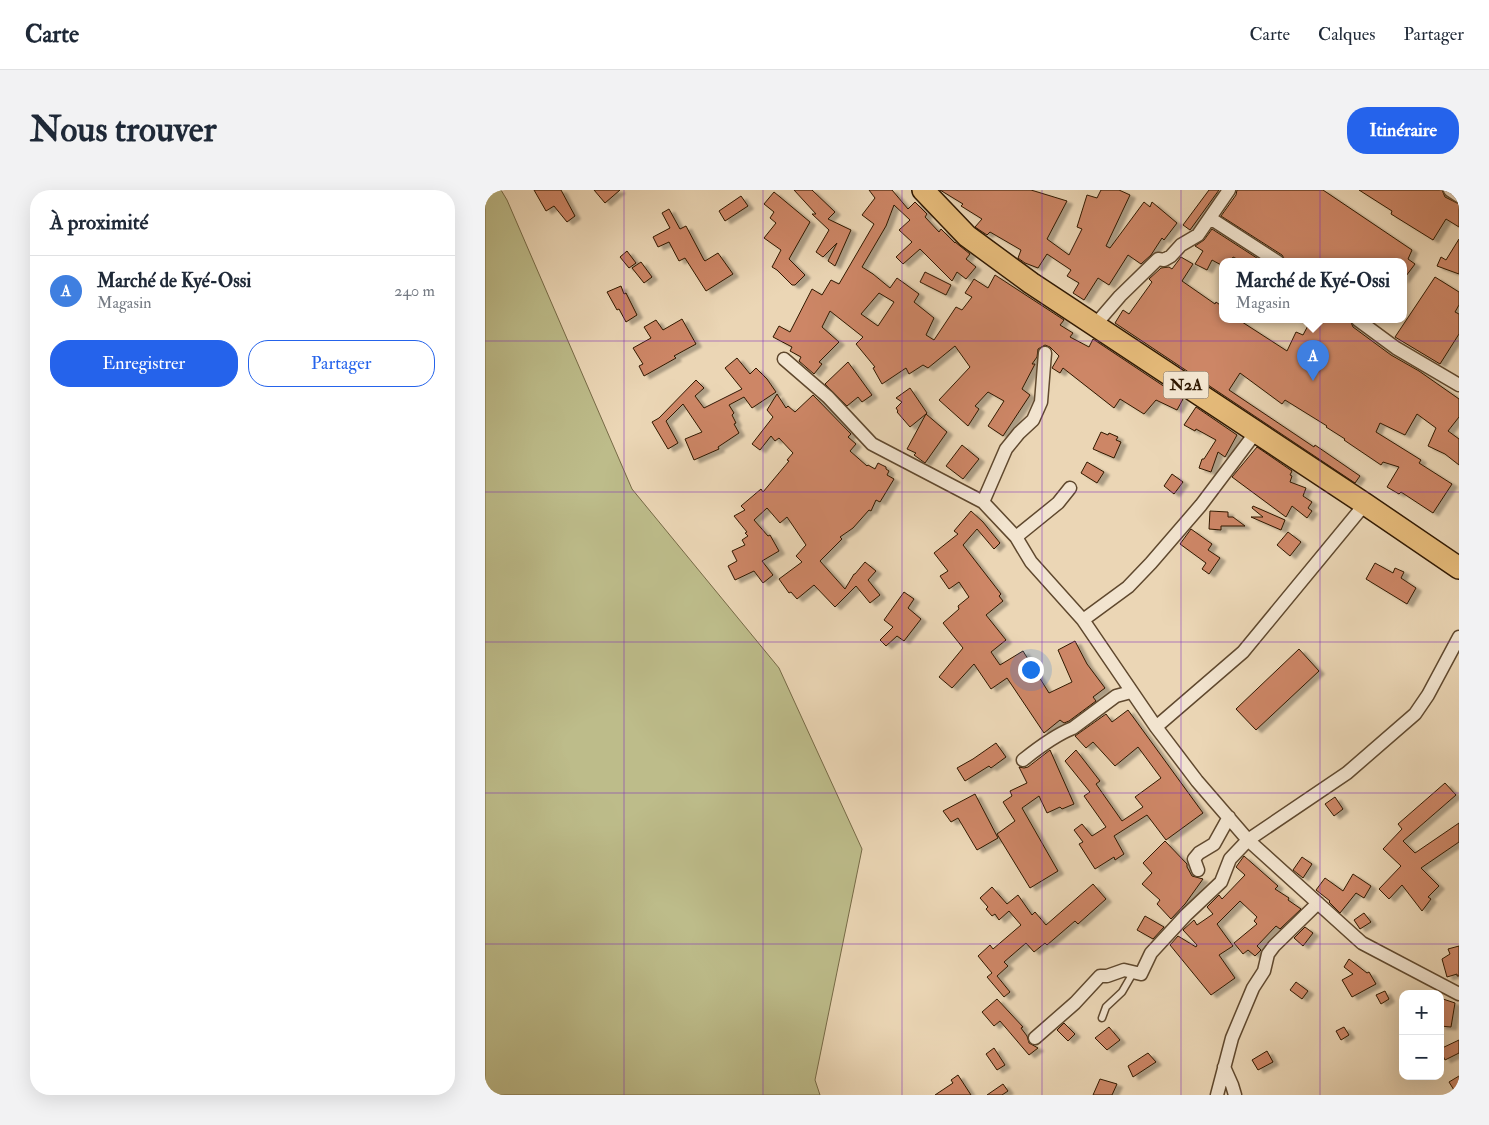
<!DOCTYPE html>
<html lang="fr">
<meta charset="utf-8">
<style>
:root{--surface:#fff;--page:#f2f2f3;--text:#1f2937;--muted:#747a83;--line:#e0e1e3;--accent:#2563eb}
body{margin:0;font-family:"IM FELL Double Pica",serif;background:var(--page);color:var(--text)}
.controls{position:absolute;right:15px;bottom:15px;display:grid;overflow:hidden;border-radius:10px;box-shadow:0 5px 20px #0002}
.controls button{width:45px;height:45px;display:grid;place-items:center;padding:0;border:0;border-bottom:1px solid var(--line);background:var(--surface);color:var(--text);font:25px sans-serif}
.you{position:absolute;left:545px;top:479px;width:18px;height:18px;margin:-12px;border:4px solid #fff;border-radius:50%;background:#1a73e8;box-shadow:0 0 0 8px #1a73e833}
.badge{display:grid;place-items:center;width:32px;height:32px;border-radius:50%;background:var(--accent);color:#fff;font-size:16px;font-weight:700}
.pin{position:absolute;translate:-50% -41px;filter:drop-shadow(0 1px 2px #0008)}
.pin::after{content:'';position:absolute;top:26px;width:18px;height:15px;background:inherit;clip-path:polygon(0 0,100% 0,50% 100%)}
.popup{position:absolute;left:734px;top:68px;width:188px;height:65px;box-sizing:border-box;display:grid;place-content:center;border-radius:10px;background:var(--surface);filter:drop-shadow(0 1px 4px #0005);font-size:16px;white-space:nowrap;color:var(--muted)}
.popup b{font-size:19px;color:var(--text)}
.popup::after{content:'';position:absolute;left:50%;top:100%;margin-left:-10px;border:10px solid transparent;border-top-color:var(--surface)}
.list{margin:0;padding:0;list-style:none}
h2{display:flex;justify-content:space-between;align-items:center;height:65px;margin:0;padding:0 20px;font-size:21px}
h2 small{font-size:16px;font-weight:400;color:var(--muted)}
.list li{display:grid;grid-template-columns:32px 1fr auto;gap:15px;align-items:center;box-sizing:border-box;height:70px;padding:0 20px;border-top:1px solid var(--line)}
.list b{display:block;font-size:19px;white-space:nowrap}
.list p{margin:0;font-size:16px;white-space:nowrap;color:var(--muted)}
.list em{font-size:16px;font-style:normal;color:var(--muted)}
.actions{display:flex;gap:10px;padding:15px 20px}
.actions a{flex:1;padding:11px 0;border:1px solid var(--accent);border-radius:20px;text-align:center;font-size:18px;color:var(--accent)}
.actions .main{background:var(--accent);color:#fff}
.map{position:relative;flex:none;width:974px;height:905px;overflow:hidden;border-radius:20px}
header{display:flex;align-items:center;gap:30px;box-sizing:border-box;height:70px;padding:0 25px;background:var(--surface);border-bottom:1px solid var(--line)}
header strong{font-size:24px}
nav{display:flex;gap:28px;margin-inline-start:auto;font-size:18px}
.intro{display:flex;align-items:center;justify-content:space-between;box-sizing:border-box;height:120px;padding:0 30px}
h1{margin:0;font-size:35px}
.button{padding:12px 22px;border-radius:20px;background:var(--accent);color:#fff;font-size:18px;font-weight:700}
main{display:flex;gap:30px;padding:0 30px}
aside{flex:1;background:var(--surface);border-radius:20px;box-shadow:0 5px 20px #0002}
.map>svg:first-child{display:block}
.green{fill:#bdbc8a;stroke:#766a46}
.building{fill:#cd8666;stroke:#301801;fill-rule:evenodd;filter:url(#shadow)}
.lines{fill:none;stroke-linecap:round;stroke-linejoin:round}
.service-casing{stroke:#5f482e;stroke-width:9}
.minor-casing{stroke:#5f482e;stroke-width:15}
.trunk-casing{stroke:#301801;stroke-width:24}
.service{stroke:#f2e4cf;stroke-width:6}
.minor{stroke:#f2e4cf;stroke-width:12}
.trunk{stroke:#e6bb7a;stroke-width:21}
.grid{fill:none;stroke:#7b2cbf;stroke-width:1;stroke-opacity:0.55}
.labels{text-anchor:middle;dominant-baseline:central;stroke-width:4.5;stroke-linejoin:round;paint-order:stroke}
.shield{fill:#f2e4cf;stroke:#6a553f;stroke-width:1}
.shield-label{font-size:16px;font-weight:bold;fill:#301801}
</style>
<header>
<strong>Carte</strong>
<nav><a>Carte</a><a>Calques</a><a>Partager</a></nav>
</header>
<div class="intro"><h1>Nous trouver</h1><a class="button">Itinéraire</a></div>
<main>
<aside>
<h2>À proximité<small></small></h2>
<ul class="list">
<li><span class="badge" style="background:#3f7fe0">A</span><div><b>Marché de Kyé-Ossi</b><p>Magasin</p></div><em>240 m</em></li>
</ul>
<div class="actions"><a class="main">Enregistrer</a><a>Partager</a></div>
</aside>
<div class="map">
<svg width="974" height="905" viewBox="0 0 974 905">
<defs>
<filter id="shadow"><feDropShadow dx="5.5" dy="3" stdDeviation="1" flood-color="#0004"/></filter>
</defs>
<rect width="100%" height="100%" fill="#ebd6b5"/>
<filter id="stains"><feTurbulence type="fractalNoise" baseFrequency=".004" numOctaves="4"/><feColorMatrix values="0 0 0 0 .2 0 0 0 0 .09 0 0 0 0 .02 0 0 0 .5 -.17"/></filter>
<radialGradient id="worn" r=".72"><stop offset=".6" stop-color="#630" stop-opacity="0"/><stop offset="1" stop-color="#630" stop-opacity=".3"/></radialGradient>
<path class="green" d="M 0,0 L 16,0 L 22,10 L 147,299 L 294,478 L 377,659 L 330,890 L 335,905 L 0,905 Z"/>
<path class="building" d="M 49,0 L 76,0 L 90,26 L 82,32 L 69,16 L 61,21 Z
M 109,0 L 135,0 L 120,13 Z
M 309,0 L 327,0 L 350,22 L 343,29 L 366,40 L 350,76 L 343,71 L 352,53 L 338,67 L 331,62 L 344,40 L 327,24 L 331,24 Z
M 384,0 L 407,0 L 423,19 L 430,12 L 442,24 L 440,27 L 454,42 L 456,39 L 470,53 L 470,52 L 485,64 L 481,69 L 491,77 L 481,89 L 472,82 L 467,91 L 435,59 L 418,74 L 411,67 L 427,52 L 414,40 L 425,30 L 409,15 L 401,36 L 377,77 L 388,84 L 405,98 L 412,88 L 434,104 L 429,112 L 449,128 L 441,145 L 449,150 L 471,117 L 477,120 L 487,107 L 480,103 L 489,89 L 503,98 L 510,85 L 579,130 L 575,135 L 588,143 L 585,147 L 604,157 L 608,149 L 698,209 L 692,220 L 671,210 L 659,224 L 635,209 L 629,218 L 578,178 L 575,183 L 567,178 L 574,166 L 565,157 L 560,155 L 553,159 L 552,167 L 547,174 L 550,174 L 537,199 L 545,205 L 518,246 L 503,236 L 519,211 L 503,202 L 490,216 L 494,219 L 483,236 L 454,210 L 485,177 L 470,156 L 443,178 L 438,175 L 424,184 L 421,178 L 397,194 L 388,178 L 390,177 L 371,154 L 378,147 L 345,121 L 337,137 L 354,152 L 334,172 L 337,174 L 329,184 L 314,171 L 316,167 L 305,161 L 307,157 L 288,147 L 294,136 L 305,142 L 327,99 L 337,105 L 346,90 L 354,94 L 389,34 L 377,25 L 390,8 ZM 394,103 L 409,112 L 393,136 L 376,124 Z
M 455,0 L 546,0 L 582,11 L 562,49 L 584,65 L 597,39 L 592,37 L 602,5 L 612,8 L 616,0 L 634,0 L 645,5 L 621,56 L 625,58 L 659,12 L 665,17 L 667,12 L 692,33 L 679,50 L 677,48 L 666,65 L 656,74 L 643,65 L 624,95 L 613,88 L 599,110 L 588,103 L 594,93 L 582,86 L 586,80 L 562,64 L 553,78 L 540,73 L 533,68 L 536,60 L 505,42 L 502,45 L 490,37 L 497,29 L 476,16 L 478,14 Z
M 724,0 L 734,0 L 705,40 L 698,35 Z
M 752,0 L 838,0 L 927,60 L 923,69 L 930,74 L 918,90 L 918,72 L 801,72 L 797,65 L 736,26 L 751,5 Z
M 874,0 L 957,0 L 960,7 L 974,14 L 974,37 L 961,29 L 948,50 L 906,24 L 907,21 Z
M 289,2 L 325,32 L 304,69 L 320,85 L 310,95 L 307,95 L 292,80 L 287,77 L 296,60 L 279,48 L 291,33 L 285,28 L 289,22 L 279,14 Z
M 256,6 L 263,16 L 240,31 L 234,21 Z
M 184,19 L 195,39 L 201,36 L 219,70 L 220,71 L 233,63 L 248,84 L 221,101 L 200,68 L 194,71 L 184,52 L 173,57 L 168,47 L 185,38 L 177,23 Z
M 727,39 L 778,72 L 758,72 L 748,67 L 745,72 L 738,72 L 738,76 L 727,70 L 722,80 L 710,74 L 718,61 L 710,56 L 719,50 Z
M 974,49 L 974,84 L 952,76 L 956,67 L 961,70 Z
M 142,61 L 151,73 L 144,78 L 135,67 Z
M 696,67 L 708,74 L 697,91 L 730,114 L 731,112 L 738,117 L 738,130 L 754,130 L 802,161 L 811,142 L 818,145 L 826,130 L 865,130 L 868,137 L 906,165 L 934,181 L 974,209 L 974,227 L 963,241 L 974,249 L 974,275 L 960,264 L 943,256 L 951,238 L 932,224 L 920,245 L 895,233 L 891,242 L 936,270 L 934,273 L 967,294 L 948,323 L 916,302 L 914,304 L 902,297 L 914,277 L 898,272 L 896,275 L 859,250 L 860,249 L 841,237 L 842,236 L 800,210 L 797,214 L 755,183 L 744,200 L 829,257 L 830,255 L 875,286 L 870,293 L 630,133 L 638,120 L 644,124 L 667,92 L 664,89 L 676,78 L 684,77 L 687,79 Z
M 156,72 L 167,87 L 159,93 L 147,78 Z
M 440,82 L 466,95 L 461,105 L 435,92 Z
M 950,87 L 974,102 L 974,115 L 970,122 L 974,124 L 974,144 L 955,174 L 910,147 Z
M 136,96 L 139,104 L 141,103 L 152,125 L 141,132 L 134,119 L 132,120 L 122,102 Z
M 197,129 L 211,154 L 189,166 L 191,168 L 159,186 L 154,176 L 158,174 L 148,158 L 166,148 L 159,137 L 171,130 L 178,140 Z
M 252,168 L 265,184 L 271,178 L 282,189 L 291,202 L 267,218 L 259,207 L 244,215 L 249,223 L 247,225 L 251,233 L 249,234 L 254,243 L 233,257 L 234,259 L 209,270 L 200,249 L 217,242 L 198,214 L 181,231 L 193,253 L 183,259 L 167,232 L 174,228 L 211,190 L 219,198 L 210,206 L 219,218 L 257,199 L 240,178 Z
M 363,172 L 387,205 L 377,212 L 373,207 L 362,216 L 340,194 Z
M 425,198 L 442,223 L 441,224 L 462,242 L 440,273 L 429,265 L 431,263 L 422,259 L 441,224 L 425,237 L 412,222 L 413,221 L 411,218 L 417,212 L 411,208 Z
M 292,204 L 301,218 L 303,216 L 310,222 L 328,205 L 366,244 L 363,247 L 371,254 L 365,261 L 382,276 L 383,275 L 390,279 L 393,273 L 401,277 L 401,279 L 404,281 L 402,285 L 409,289 L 395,312 L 391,310 L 386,321 L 384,320 L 368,338 L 355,347 L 357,349 L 335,371 L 360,399 L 369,384 L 370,384 L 380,372 L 391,381 L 383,390 L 395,405 L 385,413 L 371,396 L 350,417 L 329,395 L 312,409 L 306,402 L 304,403 L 294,389 L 317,372 L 311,366 L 321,355 L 302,327 L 295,333 L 282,318 L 269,330 L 283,346 L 285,345 L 294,361 L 277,371 L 288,385 L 278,393 L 269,381 L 250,390 L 243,376 L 252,371 L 247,361 L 260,355 L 257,350 L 263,346 L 260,343 L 262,342 L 249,326 L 260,320 L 256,316 L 276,299 L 278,302 L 304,271 L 302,270 L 308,263 L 294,248 L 290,251 L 286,246 L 275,260 L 267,254 L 288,227 L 282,220 Z
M 711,217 L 752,245 L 740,267 L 733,262 L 726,282 L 714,278 L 717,269 L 719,269 L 731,250 L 711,239 L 710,241 L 699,235 Z
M 616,242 L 623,245 L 624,243 L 633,247 L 631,250 L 636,252 L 629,268 L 608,259 Z
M 477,255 L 494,269 L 478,289 L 461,276 Z
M 772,257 L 807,281 L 805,285 L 807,286 L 805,292 L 821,298 L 818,306 L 827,312 L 823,318 L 827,321 L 822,328 L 807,316 L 801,327 L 747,287 Z
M 602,272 L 619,282 L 612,293 L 596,283 Z
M 687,284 L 698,292 L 689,304 L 679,296 Z
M 768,316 L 800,330 L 796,340 L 766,327 L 778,327 L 767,318 Z
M 486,321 L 498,332 L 515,353 L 509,359 L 492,339 L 478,355 L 516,404 L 514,406 L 518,411 L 501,425 L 521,450 L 506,462 L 515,475 L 538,461 L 564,503 L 587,492 L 573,460 L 590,451 L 602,474 L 620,498 L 608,507 L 611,511 L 584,531 L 579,533 L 575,530 L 559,543 L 522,488 L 506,499 L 489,474 L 467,498 L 454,487 L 478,458 L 458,433 L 474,419 L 473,416 L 484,407 L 474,392 L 464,399 L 455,386 L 463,381 L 449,363 L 473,344 L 469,341 Z
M 725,321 L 743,322 L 743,327 L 748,327 L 760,336 L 736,336 L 736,340 L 724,339 Z
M 706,339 L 727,354 L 723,360 L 735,368 L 724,384 L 717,379 L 721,373 L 695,354 Z
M 803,342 L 816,352 L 805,366 L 792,355 Z
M 890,373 L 908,383 L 910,378 L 919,382 L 916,388 L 931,398 L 922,414 L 881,389 Z
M 419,402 L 429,409 L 423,418 L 436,429 L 419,451 L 412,446 L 401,456 L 395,450 L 408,437 L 399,430 Z
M 814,459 L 834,481 L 771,540 L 751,519 Z
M 643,520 L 718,623 L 681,650 L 662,625 L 629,646 L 639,664 L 630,670 L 629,667 L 610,679 L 594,654 L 598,652 L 589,640 L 597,634 L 607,646 L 621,637 L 599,606 L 605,602 L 580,571 L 591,560 L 615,591 L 611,594 L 637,631 L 658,617 L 650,607 L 676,588 L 653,557 L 630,576 L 608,552 L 601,558 L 590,546 L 621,524 L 627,532 Z
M 511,553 L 521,567 L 506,578 L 504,576 L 480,591 L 472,578 L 488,569 Z
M 565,560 L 589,614 L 577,619 L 575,617 L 562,623 L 554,606 L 537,618 L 573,681 L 545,698 L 512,644 L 530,631 L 518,612 L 527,606 L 525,601 L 542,593 L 534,577 L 539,578 L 543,577 Z
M 960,593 L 971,605 L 918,651 L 930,663 L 974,633 L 974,652 L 936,678 L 954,696 L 943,707 L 946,709 L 937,721 L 917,695 L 904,709 L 894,699 L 916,676 L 898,659 L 917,639 L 913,634 Z
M 490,604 L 513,648 L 492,660 L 473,628 L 466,632 L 458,621 Z
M 850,607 L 858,619 L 849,626 L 840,614 Z
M 680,651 L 702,674 L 702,677 L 707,686 L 718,689 L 700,714 L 686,729 L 672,714 L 675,710 L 657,694 L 667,683 L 658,673 Z
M 759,666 L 793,696 L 790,699 L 804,708 L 803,710 L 816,719 L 795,739 L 791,736 L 772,756 L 776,760 L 770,766 L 763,760 L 758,764 L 749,753 L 772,734 L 769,731 L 772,727 L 755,711 L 732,734 L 748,756 L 734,765 L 750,788 L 726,805 L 685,755 L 693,746 L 711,757 L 712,755 L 698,740 L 709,730 L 712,735 L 728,724 L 722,717 L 734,705 L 737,709 L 760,685 L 751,677 Z
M 817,667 L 827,674 L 818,688 L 808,680 Z
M 868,684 L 886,696 L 879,708 L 871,703 L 855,723 L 844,712 L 845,711 L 831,700 L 840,688 L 858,701 Z
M 608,694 L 621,709 L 593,734 L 590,731 L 562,755 L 560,753 L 549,762 L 541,753 L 519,772 L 523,776 L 512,786 L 525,802 L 519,807 L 502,787 L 507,783 L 493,766 L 505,755 L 508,759 L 536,735 L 524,721 L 514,730 L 510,724 L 507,726 L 501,719 L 503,717 L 495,708 L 507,697 L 522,714 L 533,705 L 547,725 L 550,722 L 561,735 Z
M 879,723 L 886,732 L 875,739 L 869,730 Z
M 660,726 L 679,737 L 668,749 L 652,740 Z
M 820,737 L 828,743 L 818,756 L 809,748 Z
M 974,756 L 974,786 L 972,786 L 972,784 L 962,787 L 957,769 L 965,764 L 963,759 Z
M 864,769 L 882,783 L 884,782 L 891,794 L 867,807 L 857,790 L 868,784 L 859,777 Z
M 811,792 L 823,801 L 817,809 L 805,800 Z
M 900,801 L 904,809 L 896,814 L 891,805 Z
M 955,808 L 970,813 L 966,837 L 955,836 Z
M 512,809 L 538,837 L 536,838 L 542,846 L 544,853 L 553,858 L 544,865 L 515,831 L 509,836 L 497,822 Z
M 579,833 L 590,844 L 583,851 L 572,840 Z
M 624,837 L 635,850 L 622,860 L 610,848 Z
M 859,837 L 864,845 L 856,850 L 851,841 Z
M 974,850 L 974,863 L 960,870 L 955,859 Z
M 509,858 L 520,875 L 512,880 L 501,864 Z
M 782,861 L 788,872 L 773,880 L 767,870 Z
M 663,863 L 671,872 L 648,887 L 643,876 Z
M 473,885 L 486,905 L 450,905 L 468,893 L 466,890 Z
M 974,886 L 974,905 L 972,905 L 964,892 Z
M 615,889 L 632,894 L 627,905 L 608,905 Z
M 518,894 L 523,901 L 517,905 L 502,905 Z"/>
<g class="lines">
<g class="service-casing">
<path id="service" d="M 617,828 L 621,817 L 637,802 L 648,783"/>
</g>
<g class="minor-casing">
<path id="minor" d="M 965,0 L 974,6
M 725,28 L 793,72
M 873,130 L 911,158 L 974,195
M 610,135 L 635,106 L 673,69 L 679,70 L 686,66 L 696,55 L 713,45 L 744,0
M 299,169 L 343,207 L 387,254 L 498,312 L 531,347 L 546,372 L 598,430 L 671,537 L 712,591 L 763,650 L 877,753 L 974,804
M 498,312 L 521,259 L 534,243 L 548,230 L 556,212 L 560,163
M 531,347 L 573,313 L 585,298
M 598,430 L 643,397 L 666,373 L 716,315 L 771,242
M 671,537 L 758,462 L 880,314
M 538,570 C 553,558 570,545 588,538 L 631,506 L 646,502
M 713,680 L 709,669 L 714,663 L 729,654 L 744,627
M 550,848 L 590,813 L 615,786 L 622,786 L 639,780 L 656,784 L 666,763 L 701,725 L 736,692 L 745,669 L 763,650 L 862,583 L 930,524 L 943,505 L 974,447
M 739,877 L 747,895 L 750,905
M 732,905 L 747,848 L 768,798 L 779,781 L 783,764 L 789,756 L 833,713"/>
</g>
<g class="trunk-casing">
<path id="trunk" d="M 438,0 L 482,46 L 546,93 L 880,314 L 974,378"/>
</g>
<use href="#service" class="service"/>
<use href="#minor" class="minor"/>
<use href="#trunk" class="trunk"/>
</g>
<path class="grid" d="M 139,0 L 139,905M 278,0 L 278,905M 417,0 L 417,905M 557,0 L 557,905M 696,0 L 696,905M 835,0 L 835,905M 0,151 L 974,151M 0,302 L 974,302M 0,452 L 974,452M 0,603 L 974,603M 0,754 L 974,754"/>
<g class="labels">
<rect class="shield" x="678.5" y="181.5" width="45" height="27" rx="4"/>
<g class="shield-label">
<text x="701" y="195">N2A</text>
</g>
</g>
<rect width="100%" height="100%" filter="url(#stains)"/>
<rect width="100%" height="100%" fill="url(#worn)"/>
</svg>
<div class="controls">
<button>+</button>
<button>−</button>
</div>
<div class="you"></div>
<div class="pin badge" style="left:828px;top:191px;background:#3f7fe0">A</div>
<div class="popup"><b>Marché de Kyé-Ossi</b>Magasin</div>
</div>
</main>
